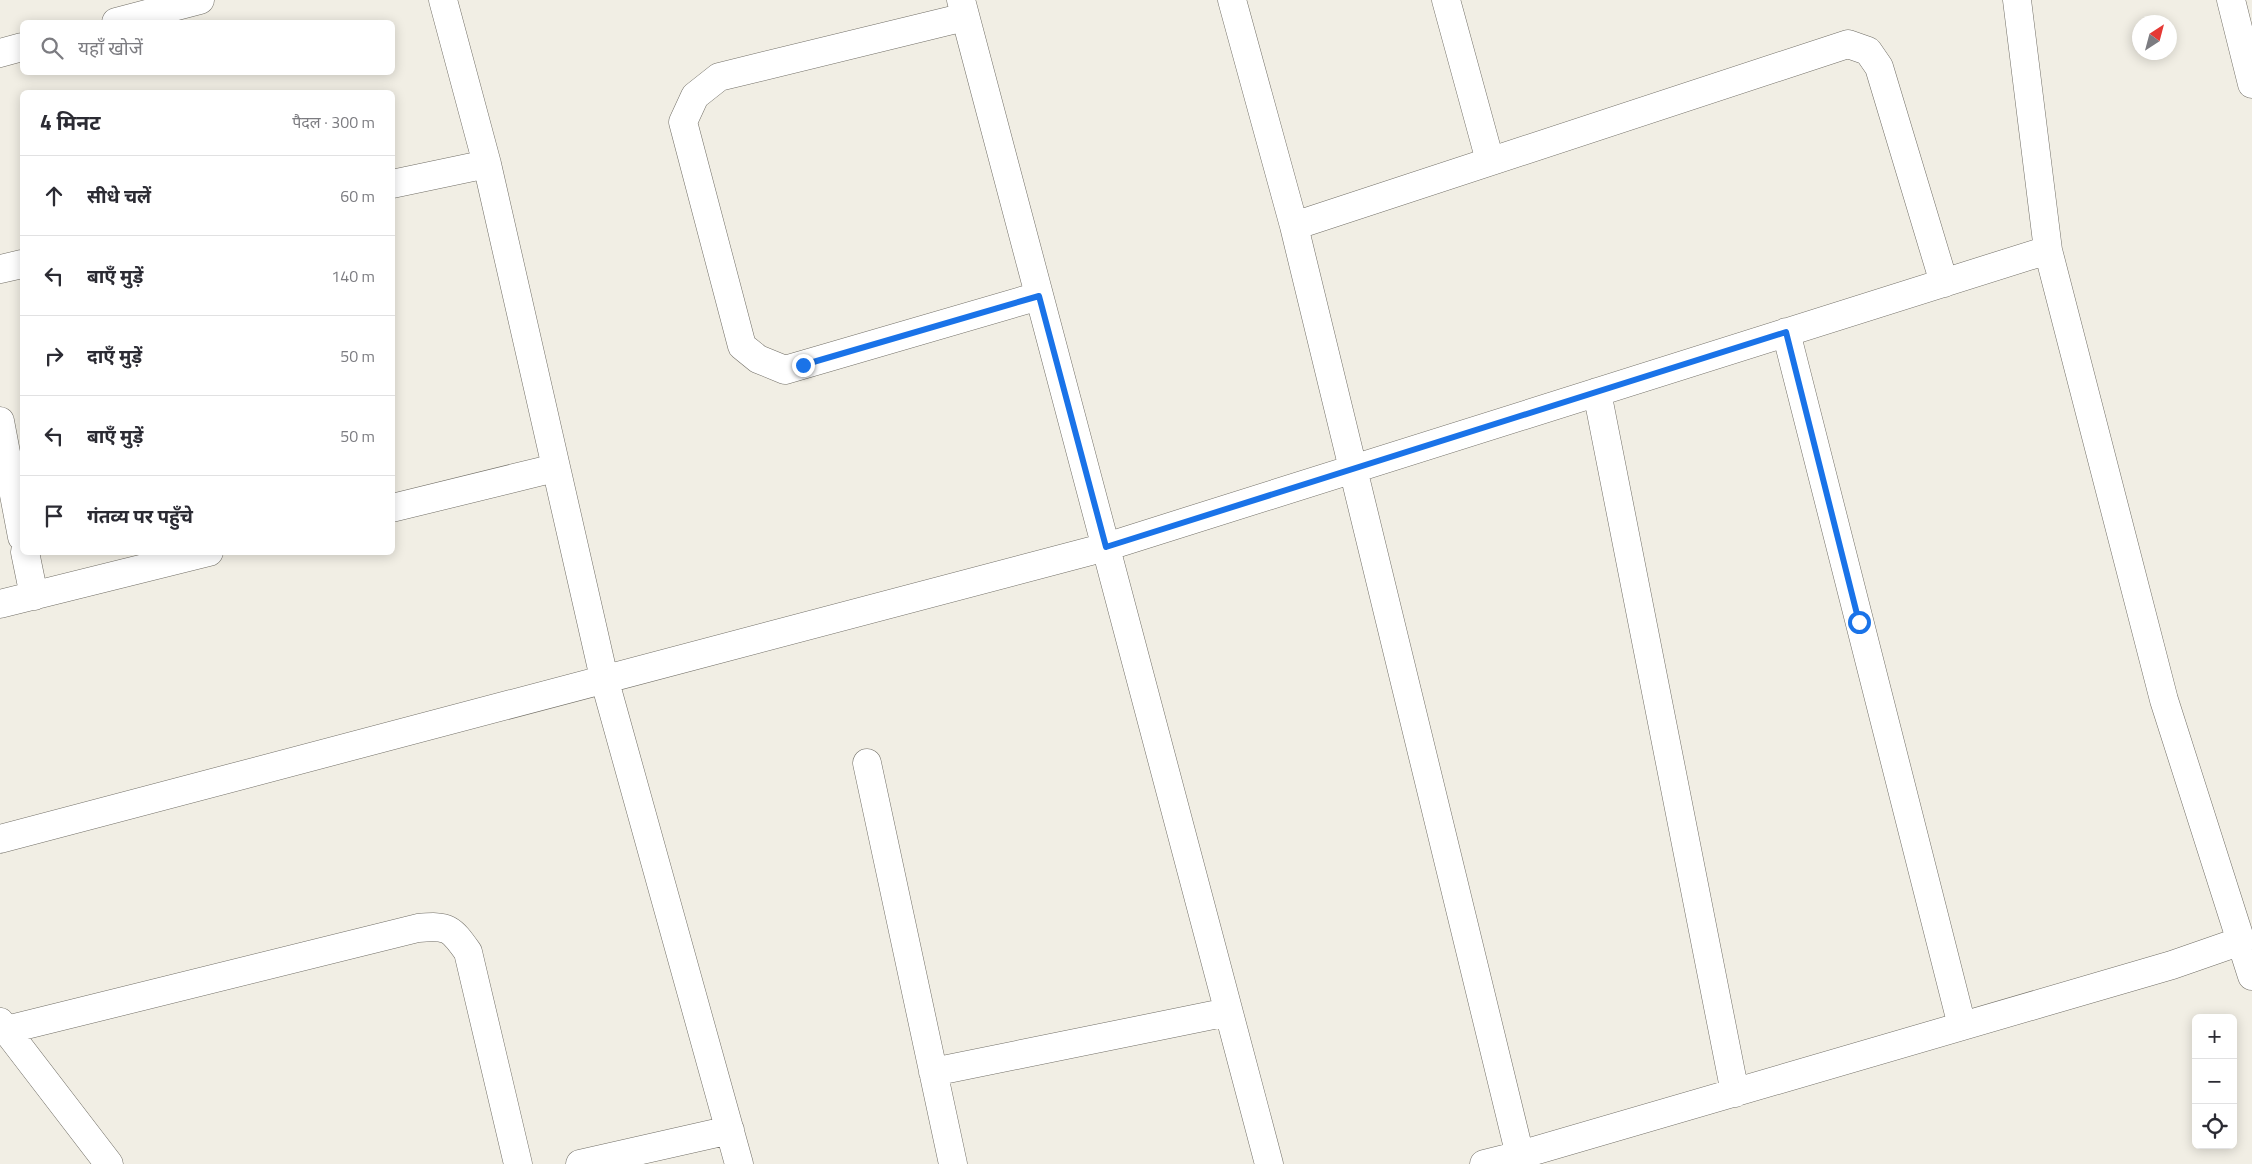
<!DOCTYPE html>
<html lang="hi">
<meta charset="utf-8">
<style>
:root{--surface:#fff;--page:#f2f2f3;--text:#2b2b33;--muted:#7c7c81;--line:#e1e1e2}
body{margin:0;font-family:"Titillium Web","Noto Sans Devanagari",sans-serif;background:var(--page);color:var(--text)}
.controls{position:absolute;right:15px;bottom:15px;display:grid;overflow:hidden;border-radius:8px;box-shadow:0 2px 12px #0003}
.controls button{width:45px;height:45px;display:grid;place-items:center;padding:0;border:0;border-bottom:1px solid var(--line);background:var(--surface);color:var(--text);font:25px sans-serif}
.compass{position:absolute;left:2132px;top:15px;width:45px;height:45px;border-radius:50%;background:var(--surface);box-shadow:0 2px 12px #0003;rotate:36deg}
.stop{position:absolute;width:15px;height:15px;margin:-11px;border:4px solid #1a73e8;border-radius:50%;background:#fff}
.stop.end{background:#1a73e8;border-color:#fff;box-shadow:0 1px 5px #0008}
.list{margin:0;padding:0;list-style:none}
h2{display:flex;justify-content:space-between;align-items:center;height:65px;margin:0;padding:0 20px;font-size:21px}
h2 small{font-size:16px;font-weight:400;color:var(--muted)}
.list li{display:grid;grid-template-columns:32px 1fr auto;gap:15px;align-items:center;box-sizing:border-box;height:80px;padding:0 20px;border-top:1px solid var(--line)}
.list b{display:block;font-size:19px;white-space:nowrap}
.list em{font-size:16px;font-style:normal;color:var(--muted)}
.icon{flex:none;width:28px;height:28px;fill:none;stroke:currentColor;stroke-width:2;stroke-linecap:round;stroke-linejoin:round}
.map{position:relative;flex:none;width:2252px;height:1164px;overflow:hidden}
.search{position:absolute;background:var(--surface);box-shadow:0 2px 12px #0003;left:20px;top:20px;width:375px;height:55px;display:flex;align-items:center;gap:12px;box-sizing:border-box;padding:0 18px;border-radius:8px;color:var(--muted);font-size:19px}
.panel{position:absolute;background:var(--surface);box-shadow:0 2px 12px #0003;left:20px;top:90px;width:375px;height:465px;border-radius:8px}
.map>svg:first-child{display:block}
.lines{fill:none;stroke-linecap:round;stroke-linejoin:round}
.minor-casing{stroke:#716e66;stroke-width:29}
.minor{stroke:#fff;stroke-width:28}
.route{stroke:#1a73e8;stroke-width:6}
</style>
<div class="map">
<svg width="2252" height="1164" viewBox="0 0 2252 1164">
<rect width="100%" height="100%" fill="#f1eee4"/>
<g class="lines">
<g class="minor-casing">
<path id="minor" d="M 443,0 L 487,164 L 604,678 L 739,1164
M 961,0 L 1269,1164
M 1232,0 L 1294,226 L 1522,1164
M 1446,0 L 1490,161
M 2017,0 L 2048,250 L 2164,700 L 2252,976
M 2231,0 L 2252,84
M 965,17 L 719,77 L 695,96 L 683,122 L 742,346 L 758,359 L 785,370 L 1039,296
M 116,22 L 200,0
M 0,53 L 22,47
M 392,184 L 487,164
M 1294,226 L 1848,44 L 1868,51 L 1879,67 L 1944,283
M 0,269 L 22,264
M 1786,332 L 1962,1026
M 1597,392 L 1735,1093
M 0,421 L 22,537
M 392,508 L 555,468
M 25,552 L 34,596
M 0,604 L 209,552
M 867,763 L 953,1164
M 0,839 L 1106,547 L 2048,250
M 0,1022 L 109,1164
M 6,1030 L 418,928 C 448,925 451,928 468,952 L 518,1164
M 933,1072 L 1228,1012
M 580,1164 L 730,1130
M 1484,1164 L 1520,1155 L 2172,965 L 2241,941"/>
</g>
<use href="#minor" class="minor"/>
</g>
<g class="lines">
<path class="route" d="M 803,365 L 1039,296 L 1106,547 L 1786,332 L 1859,622"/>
</g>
</svg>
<div class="controls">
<button>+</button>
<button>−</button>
<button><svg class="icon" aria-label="locate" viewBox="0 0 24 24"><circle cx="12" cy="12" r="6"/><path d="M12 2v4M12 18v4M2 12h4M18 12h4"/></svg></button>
</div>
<svg class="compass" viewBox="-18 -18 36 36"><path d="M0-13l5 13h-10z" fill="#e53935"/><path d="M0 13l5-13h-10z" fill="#7c7c81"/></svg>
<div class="stop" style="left:1859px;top:622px"></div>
<div class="stop end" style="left:803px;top:365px"></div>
<div class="search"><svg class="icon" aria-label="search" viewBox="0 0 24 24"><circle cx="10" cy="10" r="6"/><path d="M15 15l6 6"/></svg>यहाँ खोजें</div>
<section class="panel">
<h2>4 मिनट<small>पैदल · 300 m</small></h2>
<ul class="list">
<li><svg class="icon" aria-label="ahead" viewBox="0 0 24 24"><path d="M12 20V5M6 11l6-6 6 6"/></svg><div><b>सीधे चलें</b></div><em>60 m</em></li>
<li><svg class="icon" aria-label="left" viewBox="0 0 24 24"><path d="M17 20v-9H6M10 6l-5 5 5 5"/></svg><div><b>बाएँ मुड़ें</b></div><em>140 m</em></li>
<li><svg class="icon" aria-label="right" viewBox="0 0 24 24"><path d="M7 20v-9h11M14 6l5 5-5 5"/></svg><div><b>दाएँ मुड़ें</b></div><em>50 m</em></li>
<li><svg class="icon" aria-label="left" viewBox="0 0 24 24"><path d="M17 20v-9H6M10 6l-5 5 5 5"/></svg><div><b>बाएँ मुड़ें</b></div><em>50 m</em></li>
<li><svg class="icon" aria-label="arrive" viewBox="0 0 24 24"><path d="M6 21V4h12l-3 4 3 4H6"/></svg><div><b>गंतव्य पर पहुँचे</b></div></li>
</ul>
</section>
</div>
